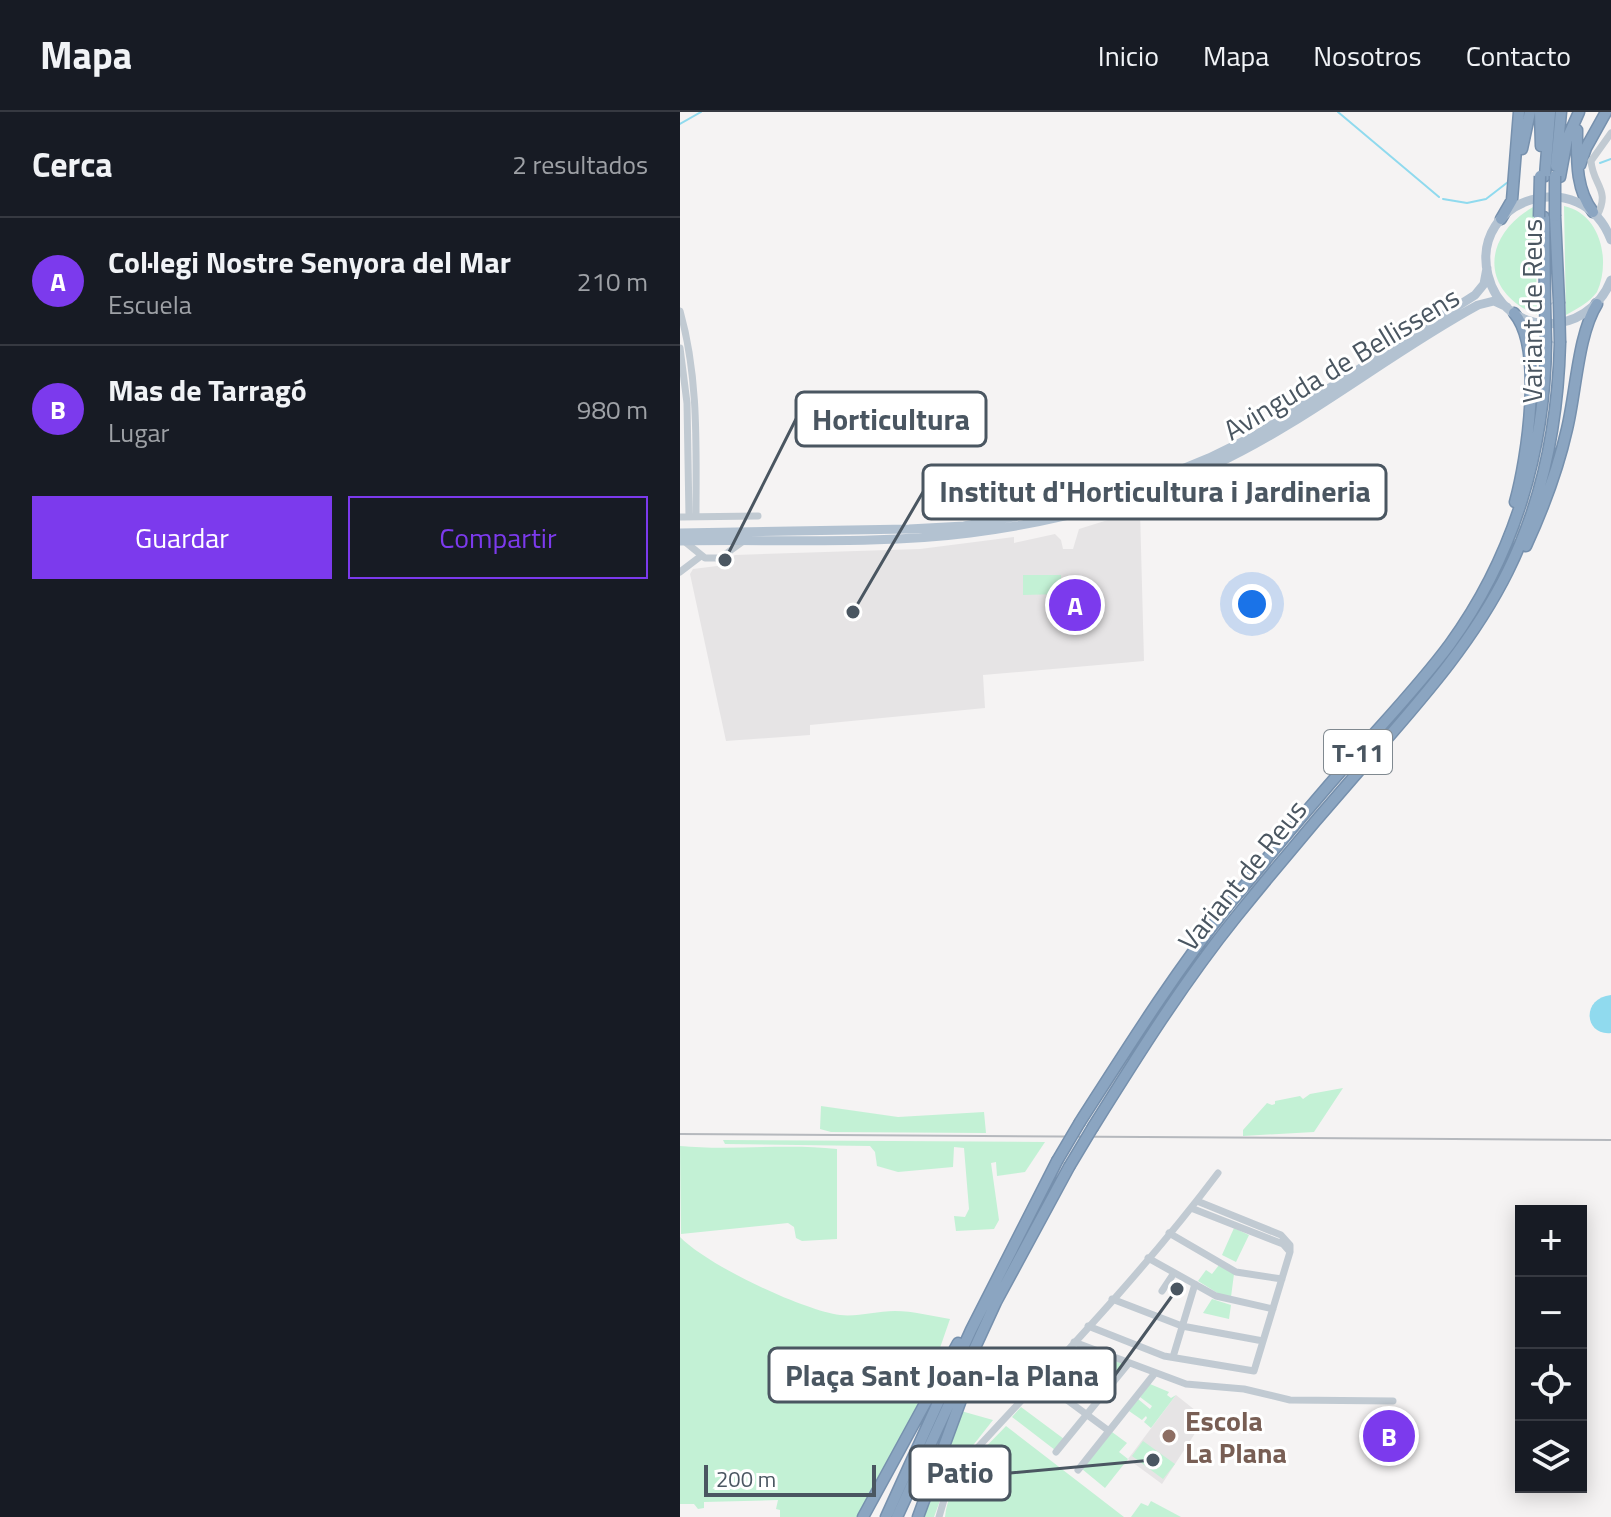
<!DOCTYPE html>
<html lang="es">
<meta charset="utf-8">
<style>
:root{--surface:#171b24;--page:#20242c;--text:#f1f3f6;--muted:#9ea1a6;--line:#363941;--accent:#7c3aed}
body{margin:0;font-family:"Titillium Web",sans-serif;background:var(--page);color:var(--text)}
.controls{position:absolute;right:24px;bottom:24px;display:grid;overflow:hidden;border-radius:0px;box-shadow:0 4px 20px #0003}
.controls button{width:72px;height:72px;display:grid;place-items:center;padding:0;border:0;border-bottom:2px solid var(--line);background:var(--surface);color:var(--text);font:40px sans-serif}
.scale{position:absolute;left:24px;bottom:20px;width:172px;box-sizing:border-box;padding-left:8px;border:4px solid #4a5661;border-top:0;font-size:22px;line-height:28px;white-space:nowrap;color:#4a5661;-webkit-text-stroke:6px #fff;paint-order:stroke}
.you{position:absolute;left:572px;top:492px;width:28px;height:28px;margin:-20px;border:6px solid #fff;border-radius:50%;background:#1a73e8;box-shadow:0 0 0 12px #1a73e833}
.badge{display:grid;place-items:center;width:52px;height:52px;border-radius:50%;background:var(--accent);color:#fff;font-size:26px;font-weight:700}
.pin{position:absolute;translate:-50% -50%;border:4px solid #fff;box-shadow:0 2px 8px #0006}
.list{margin:0;padding:0;list-style:none}
h2{display:flex;justify-content:space-between;align-items:center;height:104px;margin:0;padding:0 32px;font-size:34px}
h2 small{font-size:26px;font-weight:400;color:var(--muted)}
.list li{display:grid;grid-template-columns:52px 1fr auto;gap:24px;align-items:center;box-sizing:border-box;height:128px;padding:0 32px;border-top:2px solid var(--line)}
.list b{display:block;font-size:30px;white-space:nowrap}
.list p{margin:0;font-size:26px;white-space:nowrap;color:var(--muted)}
.list em{font-size:26px;font-style:normal;color:var(--muted)}
.actions{display:flex;gap:16px;padding:24px 32px}
.actions a{flex:1;padding:18px 0;border:2px solid var(--accent);border-radius:0px;text-align:center;font-size:28px;color:var(--accent)}
.actions .main{background:var(--accent);color:#fff}
.icon{flex:none;width:44px;height:44px;fill:none;stroke:currentColor;stroke-width:2;stroke-linecap:round;stroke-linejoin:round}
.map{position:relative;flex:none;width:931px;height:1405px;overflow:hidden}
header{display:flex;align-items:center;gap:48px;box-sizing:border-box;height:112px;padding:0 40px;background:var(--surface);border-bottom:2px solid var(--line)}
header strong{font-size:38px}
nav{display:flex;gap:44px;margin-inline-start:auto;font-size:28px}
main{display:flex}
aside{flex:1;background:var(--surface)}
.map>svg:first-child{display:block}
.education{fill:#e6e4e5}
.green{fill:#c3f1d5}
.water{fill:#90daee}
.lines{fill:none;stroke-linecap:round;stroke-linejoin:round}
.stream{stroke:#90daee;stroke-width:2}
.highway-casing{stroke:#7690ad;stroke-width:13}
.minor{stroke:#c1cad2;stroke-width:7}
.major{stroke:#b3c2d1;stroke-width:9}
.highway{stroke:#8ba5c1;stroke-width:10}
.rail{stroke:#b5b8bd;stroke-width:2}
.highway-bridge-casing{stroke:#7690ad;stroke-width:13;stroke-linecap:butt}
.highway-bridge{stroke:#8ba5c1;stroke-width:10}
.education-dot{fill:#8d6e63;stroke:#fff;stroke-width:3}
.labels{text-anchor:middle;dominant-baseline:central;stroke-width:6;stroke-linejoin:round;paint-order:stroke}
.shield{fill:#fff;stroke:#808990;stroke-width:2}
.shield-label{font-size:26px;font-weight:bold;fill:#4a5661}
.street-label{font-size:28px;fill:#4a5661;stroke:#fff}
.education-label{font-size:28px;font-weight:bold;fill:#785e54;stroke:#fff;text-anchor:start}
.leader{fill:none;stroke:#4a5661;stroke-width:3}
.callout-dot{fill:#4a5661;stroke:#fff;stroke-width:3}
.callout{fill:#fff;stroke:#4a5661;stroke-width:3}
.callout-label{font-size:30px;text-anchor:middle;font-weight:bold;fill:#4a5661}
</style>
<header>
<strong>Mapa</strong>
<nav><a>Inicio</a><a>Mapa</a><a>Nosotros</a><a>Contacto</a></nav>
</header>
<main>
<aside>
<h2>Cerca<small>2 resultados</small></h2>
<ul class="list">
<li><span class="badge">A</span><div><b>Col·legi Nostre Senyora del Mar</b><p>Escuela</p></div><em>210 m</em></li>
<li><span class="badge">B</span><div><b>Mas de Tarragó</b><p>Lugar</p></div><em>980 m</em></li>
</ul>
<div class="actions"><a class="main">Guardar</a><a>Compartir</a></div>
</aside>
<div class="map">
<svg width="931" height="1405" viewBox="0 0 931 1405">
<rect width="100%" height="100%" fill="#f5f3f3"/>
<path class="education" d="M 460,398 L 464,549 L 303,563 L 305,596 L 130,613 L 130,623 L 46,629 L 10,462 L 13,457 L 37,454 L 55,443 L 240,437 L 334,425 L 334,431 L 375,422 L 381,428 L 383,437 L 393,437 L 399,417 Z
M 496,1283 L 525,1306 L 482,1372 L 448,1347 Z"/>
<path class="green" d="M 855,94 L 857,203 C 799,179 802,123 855,94 Z
M 884,94 C 921,102 931,149 917,180 C 909,191 898,196 886,203 Z
M 343,463 L 381,463 L 381,482 L 343,483 Z
M 663,976 L 634,1020 L 563,1024 L 563,1018 L 587,991 L 592,993 L 595,992 L 595,989 L 620,984 L 623,987 L 630,982 Z
M 141,994 L 218,1005 L 304,1000 L 306,1021 L 151,1020 L 140,1017 Z
M 43,1028 L 365,1030 L 345,1060 L 317,1064 L 316,1050 L 311,1051 L 319,1108 L 314,1117 L 276,1119 L 274,1104 L 285,1105 L 289,1097 L 284,1036 L 274,1035 L 273,1055 L 218,1060 L 197,1054 L 195,1040 L 190,1034 L 45,1032 Z
M 0,1034 C 52,1039 105,1031 157,1037 L 157,1127 L 122,1129 L 116,1126 L 114,1115 L 108,1111 L 1,1122 Z
M 554,1116 L 569,1123 L 556,1150 L 542,1143 Z
M 0,1125 C 27,1153 122,1198 160,1203 C 178,1205 196,1199 215,1199 C 233,1199 252,1204 270,1207 L 245,1279 L 177,1405 L 100,1405 L 100,1398 L 96,1397 L 98,1388 L 24,1390 L 24,1396 L 18,1397 L 14,1392 L 0,1392 Z
M 539,1153 L 554,1162 L 551,1185 L 539,1182 L 518,1169 L 526,1158 L 532,1162 Z
M 532,1187 L 551,1193 L 549,1207 L 523,1201 Z
M 397,1234 L 443,1252 L 420,1281 L 416,1279 L 414,1281 L 417,1284 L 413,1281 L 410,1284 L 406,1279 L 402,1280 L 404,1275 L 388,1262 L 378,1278 L 376,1276 L 377,1270 L 385,1260 L 379,1254 L 383,1251 L 388,1254 L 396,1246 L 391,1241 Z
M 470,1272 L 489,1280 L 487,1283 L 491,1286 L 496,1283 L 471,1316 L 464,1310 L 467,1306 L 466,1304 L 462,1308 L 449,1299 L 458,1287 L 470,1297 L 472,1294 L 460,1285 Z
M 341,1295 L 384,1327 L 375,1338 L 332,1305 Z
M 281,1299 L 313,1308 L 269,1364 L 254,1405 L 242,1405 Z
M 326,1314 L 444,1405 L 265,1405 C 269,1366 301,1341 326,1314 Z
M 432,1320 L 447,1331 L 439,1340 L 448,1347 L 425,1376 L 402,1357 Z
M 463,1329 L 495,1352 L 483,1367 L 452,1344 Z
M 471,1389 L 501,1405 L 451,1405 L 461,1391 L 468,1394 Z"/>
<path class="water" d="M 931,883 L 931,921 C 904,924 901,886 931,883 Z"/>
<g class="lines">
<path class="stream" d="M 658,0 L 759,85
M 0,12 L 21,0
M 920,51 L 931,47
M 763,87 L 787,91 L 806,87 L 828,70"/>
<g class="highway-casing">
<path id="highway" d="M 860,0 L 861,34
M 897,18 C 897,47 895,76 913,100
M 842,37 L 850,0
M 900,53 L 906,36 L 926,0
M 876,54 L 881,0
M 865,64 L 870,0
M 880,65 L 887,27 L 899,0
M 875,104 L 879,190
M 864,105 L 865,191
M 821,107 L 832,88 L 839,0
M 834,201 C 864,236 847,347 835,390
M 846,434 C 863,397 878,357 887,317 C 896,280 898,222 917,192
M 400,1010 C 447,937 493,863 547,795 C 586,747 626,699 668,651 C 702,612 739,574 770,532 C 834,444 865,339 866,231
M 413,1015 C 458,943 503,871 556,805 C 598,753 641,702 685,652 C 738,591 792,532 828,459 C 863,388 878,309 880,231
M 183,1405 L 278,1231
M 206,1405 L 291,1218 L 377,1049
M 217,1405 L 316,1190 L 389,1055
M 238,1405 L 296,1247"/>
</g>
<path class="minor" d="M 917,104 C 931,77 913,74 911,49 L 931,21
M 0,199 C 19,266 16,336 16,405
M 0,236 L 7,291 L 9,405
M 0,405 L 78,404
M 4,429 L 25,446 L 40,446 L 65,428
M 0,460 L 21,444
M 511,1096 L 603,1132 L 610,1140 L 610,1133 L 601,1123 L 517,1089
M 489,1121 L 556,1160 L 602,1167
M 468,1146 L 536,1184 L 593,1197
M 482,1179 L 494,1161
M 432,1187 L 502,1214 L 583,1229
M 408,1214 L 484,1244 L 574,1259 L 610,1140
M 394,1230 L 506,1272 L 564,1277 L 610,1288 L 713,1289
M 493,1245 L 515,1172
M 360,1268 L 429,1319
M 376,1340 L 448,1252
M 398,1358 L 475,1261
M 259,1405 L 268,1374 L 277,1358 C 366,1261 459,1166 538,1061"/>
<path class="major" d="M 931,128 C 902,51 789,86 808,163 C 824,227 908,227 931,168
M 0,421 L 229,417 L 284,414 L 399,393 L 454,377 L 529,346 L 576,323 L 795,183 L 804,172 L 807,156
M 0,429 C 95,427 196,433 290,421 C 374,410 458,389 534,353 C 628,309 708,242 798,193 L 814,189 L 827,195"/>
<use href="#highway" class="highway"/>
<path class="rail" d="M 0,1022 L 931,1028"/>
<g class="highway-bridge-casing">
<path id="highway-bridge" d="M 875,104 L 875,64
M 859,105 L 860,64
M 879,190 L 880,231
M 865,191 L 866,231
M 377,1049 L 400,1010
M 389,1055 L 413,1015"/>
</g>
<use href="#highway-bridge" class="highway-bridge"/>
</g>
<circle class="education-dot" cx="489" cy="1324" r="8"/>
<g class="labels">
<rect class="shield" x="644" y="618" width="68" height="44" rx="6"/>
<g class="shield-label">
<text x="678" y="640">T-11</text>
</g>
<g class="street-label">
<text transform="translate(851 199) rotate(-90)">Variant de Reus</text>
<text transform="translate(661 251) rotate(-31)">Avinguda de Bellissens</text>
<text transform="translate(562 763) rotate(-51)">Variant de Reus</text>
</g>
<g class="education-label">
<text x="505" y="1308">Escola<tspan x="505" dy="32">La Plana</tspan></text>
</g>
</g>
<path class="leader" d="M45 448L116 307M173 500L243 380M497 1177L435 1263M473 1348L330 1361"/>
<g class="callout-dot">
<circle cx="45" cy="448" r="8"/>
<circle cx="173" cy="500" r="8"/>
<circle cx="497" cy="1177" r="8"/>
<circle cx="473" cy="1348" r="8"/>
</g>
<g class="callout">
<rect x="116" y="280" width="190" height="54" rx="8"/>
<rect x="243" y="353" width="463" height="54" rx="8"/>
<rect x="89" y="1236" width="346" height="54" rx="8"/>
<rect x="230" y="1334" width="100" height="54" rx="8"/>
</g>
<g class="callout-label">
<text x="211" y="318">Horticultura</text>
<text x="475" y="390">Institut d'Horticultura i Jardineria</text>
<text x="262" y="1274">Plaça Sant Joan-la Plana</text>
<text x="280" y="1371">Patio</text>
</g>
</svg>
<div class="controls">
<button>+</button>
<button>−</button>
<button><svg class="icon" aria-label="locate" viewBox="0 0 24 24"><circle cx="12" cy="12" r="6"/><path d="M12 2v4M12 18v4M2 12h4M18 12h4"/></svg></button>
<button><svg class="icon" aria-label="layers" viewBox="0 0 24 24"><path d="M12 4l9 5-9 5-9-5zM3 14l9 5 9-5"/></svg></button>
</div>
<div class="scale">200 m</div>
<div class="you"></div>
<div class="pin badge" style="left:395px;top:493px">A</div>
<div class="pin badge" style="left:709px;top:1324px">B</div>
</div>
</main>
